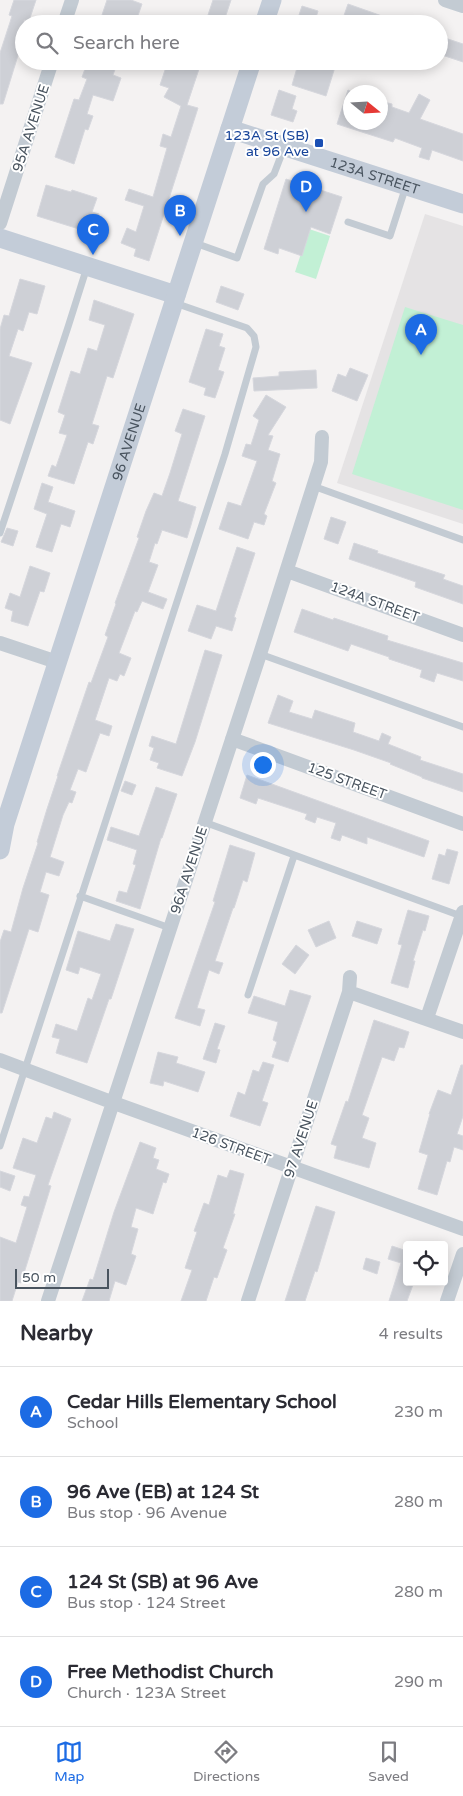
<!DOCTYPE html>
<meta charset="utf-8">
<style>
:root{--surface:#fff;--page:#f7f7f7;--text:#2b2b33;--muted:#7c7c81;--line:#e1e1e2;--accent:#1c6be4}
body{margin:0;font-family:"Varela Round",sans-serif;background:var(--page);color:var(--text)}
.controls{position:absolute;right:15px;bottom:15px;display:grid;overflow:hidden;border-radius:5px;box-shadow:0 2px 12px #0003}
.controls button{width:45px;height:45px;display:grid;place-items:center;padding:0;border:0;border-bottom:1px solid var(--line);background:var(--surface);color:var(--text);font:25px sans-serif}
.compass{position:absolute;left:343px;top:85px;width:45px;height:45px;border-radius:50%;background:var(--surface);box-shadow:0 2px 12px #0003;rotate:108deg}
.scale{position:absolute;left:15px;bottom:12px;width:94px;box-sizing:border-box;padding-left:5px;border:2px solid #49545f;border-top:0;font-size:14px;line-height:18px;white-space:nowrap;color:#49545f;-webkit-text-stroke:4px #fff;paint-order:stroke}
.you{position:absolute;left:262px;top:764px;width:18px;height:18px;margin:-12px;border:4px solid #fff;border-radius:50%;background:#1a73e8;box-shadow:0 0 0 8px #1a73e833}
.badge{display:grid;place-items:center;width:32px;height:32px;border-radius:50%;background:var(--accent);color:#fff;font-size:16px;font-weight:700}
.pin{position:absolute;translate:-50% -41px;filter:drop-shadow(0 1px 2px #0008)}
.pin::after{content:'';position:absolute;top:26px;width:18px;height:15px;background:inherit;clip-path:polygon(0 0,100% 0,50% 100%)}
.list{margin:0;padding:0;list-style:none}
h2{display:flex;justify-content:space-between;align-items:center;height:65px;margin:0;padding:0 20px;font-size:21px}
h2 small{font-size:16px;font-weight:400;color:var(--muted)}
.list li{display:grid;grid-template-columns:32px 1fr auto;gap:15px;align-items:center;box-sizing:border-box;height:90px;padding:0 20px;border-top:1px solid var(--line)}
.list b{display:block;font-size:19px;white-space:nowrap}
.list p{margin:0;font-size:16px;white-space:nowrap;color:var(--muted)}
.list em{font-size:16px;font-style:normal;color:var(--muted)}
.icon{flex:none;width:28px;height:28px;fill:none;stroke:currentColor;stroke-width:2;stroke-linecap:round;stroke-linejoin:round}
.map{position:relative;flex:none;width:463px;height:1301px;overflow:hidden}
.search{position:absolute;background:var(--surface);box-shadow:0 2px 12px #0003;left:15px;right:15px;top:15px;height:55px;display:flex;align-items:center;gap:12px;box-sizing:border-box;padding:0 18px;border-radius:28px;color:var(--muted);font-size:19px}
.sheet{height:425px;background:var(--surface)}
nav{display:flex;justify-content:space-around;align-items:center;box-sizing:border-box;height:70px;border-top:1px solid var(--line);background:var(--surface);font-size:14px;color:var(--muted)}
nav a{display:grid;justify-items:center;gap:2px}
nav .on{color:var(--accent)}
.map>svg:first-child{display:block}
.education{fill:#e5e3e4}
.green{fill:#c2f0d5}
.building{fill:#ced0d6;stroke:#d6d7dd}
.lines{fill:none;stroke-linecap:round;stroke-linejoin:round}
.lane{stroke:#c3cbd3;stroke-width:7}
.street{stroke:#c3cbd3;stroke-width:14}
.secondary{stroke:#c3ccd8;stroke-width:19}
.transit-dot{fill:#1a4fb4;stroke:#fff;stroke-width:2}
.labels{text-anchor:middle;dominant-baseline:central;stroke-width:4;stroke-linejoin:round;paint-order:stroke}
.street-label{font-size:14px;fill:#49545f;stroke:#fff}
.transit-label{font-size:14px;fill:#164399;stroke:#fff;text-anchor:end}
</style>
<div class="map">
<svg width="463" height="1301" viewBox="0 0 463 1301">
<rect width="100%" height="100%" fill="#f4f2f2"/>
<path class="education" d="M 425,214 L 463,226 L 463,524 L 337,483 Z"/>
<path class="green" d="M 309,229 L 330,236 L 316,279 L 295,272 Z
M 405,307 L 463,325 L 463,510 L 352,474 Z"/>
<path class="building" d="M 14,0 L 36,0 L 29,21 L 24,20 L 24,36 L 3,104 L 0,104 L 0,53 L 12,16 L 9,15 Z
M 107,0 L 131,0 L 142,4 L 135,24 L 106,24 L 100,21 Z
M 213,0 L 231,0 L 223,24 L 205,24 Z
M 348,4 L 399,22 L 399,24 L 341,24 Z
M 302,6 L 318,11 L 314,24 L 296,24 Z
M 439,36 L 463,44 L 463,62 L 439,54 Z
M 88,61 L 118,61 L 113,75 L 121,78 L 113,101 L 93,95 L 87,114 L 93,116 L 88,130 L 85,129 L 74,164 L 55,157 L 74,99 L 79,100 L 87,79 L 82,77 Z
M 168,61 L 185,61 L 200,66 L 187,105 L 198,108 L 149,261 L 134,256 L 136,249 L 121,243 L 127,228 L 136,232 L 144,206 L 125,200 L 129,189 L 153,197 L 167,148 L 160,146 L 163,134 L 171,137 L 181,106 L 164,97 L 169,88 L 160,85 Z
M 299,61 L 316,61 L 335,67 L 326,96 L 292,85 Z
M 279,90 L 296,96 L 292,109 L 297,111 L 293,122 L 271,115 Z
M 348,90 L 350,91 L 350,122 L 380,122 L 380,101 L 392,104 L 392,107 L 409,113 L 419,94 L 430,100 L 420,119 L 463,134 L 463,161 L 432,150 L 429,160 L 419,157 L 422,148 L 395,138 L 393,142 L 337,124 Z
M 286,179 L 342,197 L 330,234 L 311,227 L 302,256 L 279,248 L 278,254 L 264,249 Z
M 46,185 L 71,192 L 72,190 L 97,198 L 92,212 L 99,214 L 92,233 L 37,216 Z
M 20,279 L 45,286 L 37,314 L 29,312 L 23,331 L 18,329 L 9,356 L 32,363 L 10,424 L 0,420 L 0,329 L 4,315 L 9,316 Z
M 221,286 L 244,294 L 238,310 L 216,302 Z
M 94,300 L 134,314 L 113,378 L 107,376 L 92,424 L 99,426 L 93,444 L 88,442 L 74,484 L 48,476 L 52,465 L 56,467 L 67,435 L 59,433 L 65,415 L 58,412 L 71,371 L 80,374 L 88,348 L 97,351 L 105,325 L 89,320 Z
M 206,329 L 223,334 L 219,346 L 225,348 L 218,370 L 224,372 L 215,398 L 204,395 L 206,388 L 189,382 Z
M 350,368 L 368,375 L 357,401 L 332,391 L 338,374 L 346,377 Z
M 316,370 L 317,388 L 254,391 L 253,378 L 279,376 L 279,372 Z
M 266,395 L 286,407 L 268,435 L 273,436 L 268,450 L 280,454 L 272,481 L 276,483 L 264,514 L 267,516 L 264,525 L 254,522 L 248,539 L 219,529 L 228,502 L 241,506 L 257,461 L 242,456 L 246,444 L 251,445 L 259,420 L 253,416 Z
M 183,409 L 205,416 L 178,501 L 196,507 L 191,525 L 187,538 L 162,530 L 157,544 L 155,543 L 149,562 L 158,565 L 148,592 L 167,599 L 163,609 L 142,601 L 137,612 L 135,611 L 119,653 L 131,658 L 124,676 L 120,674 L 117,681 L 109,678 L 95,720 L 112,726 L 109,736 L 100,733 L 86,772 L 78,769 L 70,790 L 76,792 L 72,803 L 69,802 L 63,815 L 50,857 L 64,862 L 59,876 L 46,872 L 40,892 L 49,895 L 38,932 L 29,929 L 2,1013 L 0,1013 L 0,942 L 4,930 L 11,932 L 23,888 L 38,843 L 37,842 L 47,809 L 58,776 L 57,776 L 89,682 L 91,683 L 108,637 L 105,635 L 116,604 L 115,603 L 139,538 L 137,537 L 146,511 L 154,493 L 162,496 L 170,473 L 182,434 L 175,431 Z
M 42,483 L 53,487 L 48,502 L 75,511 L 70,527 L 61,524 L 52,552 L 36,547 L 47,514 L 34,509 Z
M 331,517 L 346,522 L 338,544 L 324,539 Z
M 7,528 L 18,531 L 13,546 L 1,542 Z
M 354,543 L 378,551 L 377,553 L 445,575 L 443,579 L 463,586 L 463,604 L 415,587 L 416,582 L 349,559 Z
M 237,547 L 255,553 L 234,617 L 236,618 L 232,631 L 216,626 L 211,639 L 188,631 L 197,605 L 216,611 Z
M 30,566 L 50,573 L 44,592 L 40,591 L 28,626 L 11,621 L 13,611 L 5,608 L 10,593 L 20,597 Z
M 302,609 L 333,620 L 334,618 L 388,636 L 387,640 L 463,663 L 463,681 L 437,673 L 434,682 L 420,677 L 422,670 L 389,659 L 389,657 L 351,644 L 348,651 L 294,632 Z
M 205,650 L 222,655 L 195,742 L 182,776 L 157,768 L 159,763 L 150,760 L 154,748 L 149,746 L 152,736 L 176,744 Z
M 278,695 L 293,701 L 289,712 L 312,719 L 315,710 L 355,723 L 353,732 L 379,741 L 382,733 L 391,737 L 388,744 L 421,757 L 420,760 L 463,774 L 463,792 L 422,778 L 422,777 L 390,764 L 391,763 L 354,750 L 268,723 Z
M 247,775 L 429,841 L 424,857 L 367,837 L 367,844 L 342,835 L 340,841 L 331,838 L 336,823 L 317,817 L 315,823 L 305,819 L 307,814 L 258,798 L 256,804 L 240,798 Z
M 125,781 L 136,785 L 132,795 L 121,791 Z
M 156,787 L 177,794 L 162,838 L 161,838 L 140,909 L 116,901 L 119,891 L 127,893 L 136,865 L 133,864 L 137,850 L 107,840 L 111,827 L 139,836 Z
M 230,845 L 255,853 L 247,882 L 243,880 L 234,908 L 233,908 L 215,961 L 223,963 L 219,974 L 209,970 L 197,1008 L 205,1010 L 200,1026 L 175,1018 L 215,902 L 213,901 Z
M 447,849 L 458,852 L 449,884 L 432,879 L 439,854 L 445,856 Z
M 408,910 L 429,916 L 425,931 L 423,930 L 413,961 L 415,961 L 408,988 L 391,983 L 402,945 L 398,944 Z
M 329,921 L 336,938 L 316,947 L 308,930 Z
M 357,921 L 382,929 L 377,944 L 352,936 Z
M 116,924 L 134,929 L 111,999 L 109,999 L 87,1063 L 56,1053 L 60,1039 L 52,1037 L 56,1024 L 77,1031 L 88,998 L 92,1000 L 101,974 L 80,967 L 78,974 L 66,970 L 78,931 L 110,941 Z
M 296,945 L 309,955 L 295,974 L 282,964 Z
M 290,990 L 311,996 L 288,1062 L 272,1057 L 277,1042 L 273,1040 L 278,1022 L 248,1013 L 254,996 L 285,1006 Z
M 374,1020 L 409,1032 L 404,1048 L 399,1047 L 394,1061 L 382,1057 L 362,1115 L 369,1118 L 362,1138 L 376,1143 L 369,1168 L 334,1158 L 337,1146 L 331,1144 L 346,1101 L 348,1102 Z
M 215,1023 L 225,1026 L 217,1049 L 220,1050 L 216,1063 L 203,1059 Z
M 158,1052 L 178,1057 L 176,1063 L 205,1072 L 198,1092 L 164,1081 L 163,1086 L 150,1083 Z
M 263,1062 L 274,1065 L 262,1101 L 268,1103 L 260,1126 L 230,1116 L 238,1092 L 245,1095 L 253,1070 L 259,1072 Z
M 461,1065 L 463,1065 L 463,1116 L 457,1134 L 463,1136 L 463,1150 L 454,1147 L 450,1162 L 447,1161 L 437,1195 L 418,1189 L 428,1155 L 419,1152 L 430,1114 L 429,1114 L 438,1090 L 451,1095 Z
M 54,1112 L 71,1119 L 48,1185 L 51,1186 L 21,1283 L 18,1282 L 12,1301 L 0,1301 L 0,1237 L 16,1243 L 27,1207 L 21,1205 L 24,1196 L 29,1197 L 36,1175 L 13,1168 L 23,1138 L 37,1143 L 46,1117 L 52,1119 Z
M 140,1142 L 156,1148 L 153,1158 L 159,1160 L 156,1169 L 169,1174 L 166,1183 L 163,1182 L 153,1214 L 136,1208 L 131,1227 L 138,1229 L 131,1254 L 136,1256 L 126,1285 L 115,1281 L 109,1301 L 82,1301 L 90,1279 L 93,1280 L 114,1212 Z
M 230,1170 L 244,1174 L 233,1214 L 235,1214 L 223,1248 L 227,1250 L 217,1278 L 214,1277 L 206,1301 L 181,1301 L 192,1270 L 185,1268 L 197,1232 L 194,1231 L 204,1203 L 209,1205 L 218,1175 L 227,1178 Z
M 0,1171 L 15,1176 L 10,1191 L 0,1187 Z
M 316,1206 L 335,1212 L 317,1272 L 315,1271 L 305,1301 L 285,1301 Z
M 392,1246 L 407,1251 L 407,1282 L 414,1282 L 407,1301 L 389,1301 L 401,1263 L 388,1259 Z
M 366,1258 L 380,1262 L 377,1274 L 363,1269 Z"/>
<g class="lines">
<path class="lane" d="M 348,222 L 390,236 L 406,186
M 195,243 L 237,258 L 263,184 L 274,174 L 284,148
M 313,486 L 463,540
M 0,533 L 68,327 L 87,267
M 260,654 L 463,727
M 204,822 L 461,916
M 80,896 L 170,928
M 248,995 L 294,856
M 0,1146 L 225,454 L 256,347 L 254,336 L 247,328 L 175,303"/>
<path class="street" d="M 445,0 L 463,6
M 64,24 L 72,0
M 0,223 L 52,61
M 287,571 L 463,635
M 0,643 L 57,662
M 232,739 L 463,824
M 349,992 L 463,1032
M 427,1018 L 463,912
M 0,1060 L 114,1103 L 463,1229
M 48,1301 L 260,654 L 321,462 L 322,437
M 248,1301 L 349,992 L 350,977
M 447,1301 L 463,1254"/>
<g class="secondary">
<path d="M 264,24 L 272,0"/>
<path id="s1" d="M 230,129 L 463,204"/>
<path d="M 0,238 L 176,295"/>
<path id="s2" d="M 0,850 L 5,824 L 252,61"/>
</g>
</g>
<rect class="transit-dot" x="314" y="138" width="10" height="10" rx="2.5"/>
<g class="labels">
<g class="street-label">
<text transform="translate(31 128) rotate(-72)">95A AVENUE</text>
<text stroke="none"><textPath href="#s1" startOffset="152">123A STREET</textPath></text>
<text stroke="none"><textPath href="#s2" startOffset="428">96 AVENUE</textPath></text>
<text transform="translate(375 602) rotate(20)">124A STREET</text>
<text transform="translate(347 781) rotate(20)">125 STREET</text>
<text transform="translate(189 870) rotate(-72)">96A AVENUE</text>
<text transform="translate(301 1139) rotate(-72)">97 AVENUE</text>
<text transform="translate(231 1146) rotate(20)">126 STREET</text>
</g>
<g class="transit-label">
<text x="309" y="135">123A St (SB)<tspan x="309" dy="16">at 96 Ave</tspan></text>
</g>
</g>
</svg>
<div class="controls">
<button><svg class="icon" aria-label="locate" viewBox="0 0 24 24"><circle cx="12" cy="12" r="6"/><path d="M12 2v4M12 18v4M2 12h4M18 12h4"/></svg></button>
</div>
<svg class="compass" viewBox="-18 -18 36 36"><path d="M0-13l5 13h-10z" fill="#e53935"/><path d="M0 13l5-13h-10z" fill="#7c7c81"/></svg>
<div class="scale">50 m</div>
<div class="you"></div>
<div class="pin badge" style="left:421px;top:355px">A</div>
<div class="pin badge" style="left:180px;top:236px">B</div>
<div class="pin badge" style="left:93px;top:255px">C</div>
<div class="pin badge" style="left:306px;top:212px">D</div>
<div class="search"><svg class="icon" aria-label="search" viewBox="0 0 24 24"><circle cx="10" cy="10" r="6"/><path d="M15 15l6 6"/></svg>Search here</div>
</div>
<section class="sheet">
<h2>Nearby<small>4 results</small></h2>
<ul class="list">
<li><span class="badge">A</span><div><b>Cedar Hills Elementary School</b><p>School</p></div><em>230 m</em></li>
<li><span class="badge">B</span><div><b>96 Ave (EB) at 124 St</b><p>Bus stop · 96 Avenue</p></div><em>280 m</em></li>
<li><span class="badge">C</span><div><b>124 St (SB) at 96 Ave</b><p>Bus stop · 124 Street</p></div><em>280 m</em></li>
<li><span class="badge">D</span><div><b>Free Methodist Church</b><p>Church · 123A Street</p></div><em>290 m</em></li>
</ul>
</section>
<nav>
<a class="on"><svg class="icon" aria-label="map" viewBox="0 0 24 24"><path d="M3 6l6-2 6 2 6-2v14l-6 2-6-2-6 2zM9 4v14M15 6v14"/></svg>Map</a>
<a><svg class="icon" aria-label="directions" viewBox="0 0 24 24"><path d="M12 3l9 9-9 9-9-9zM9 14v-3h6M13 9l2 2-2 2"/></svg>Directions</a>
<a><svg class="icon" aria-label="saved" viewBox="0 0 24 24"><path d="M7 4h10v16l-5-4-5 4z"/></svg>Saved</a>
</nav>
